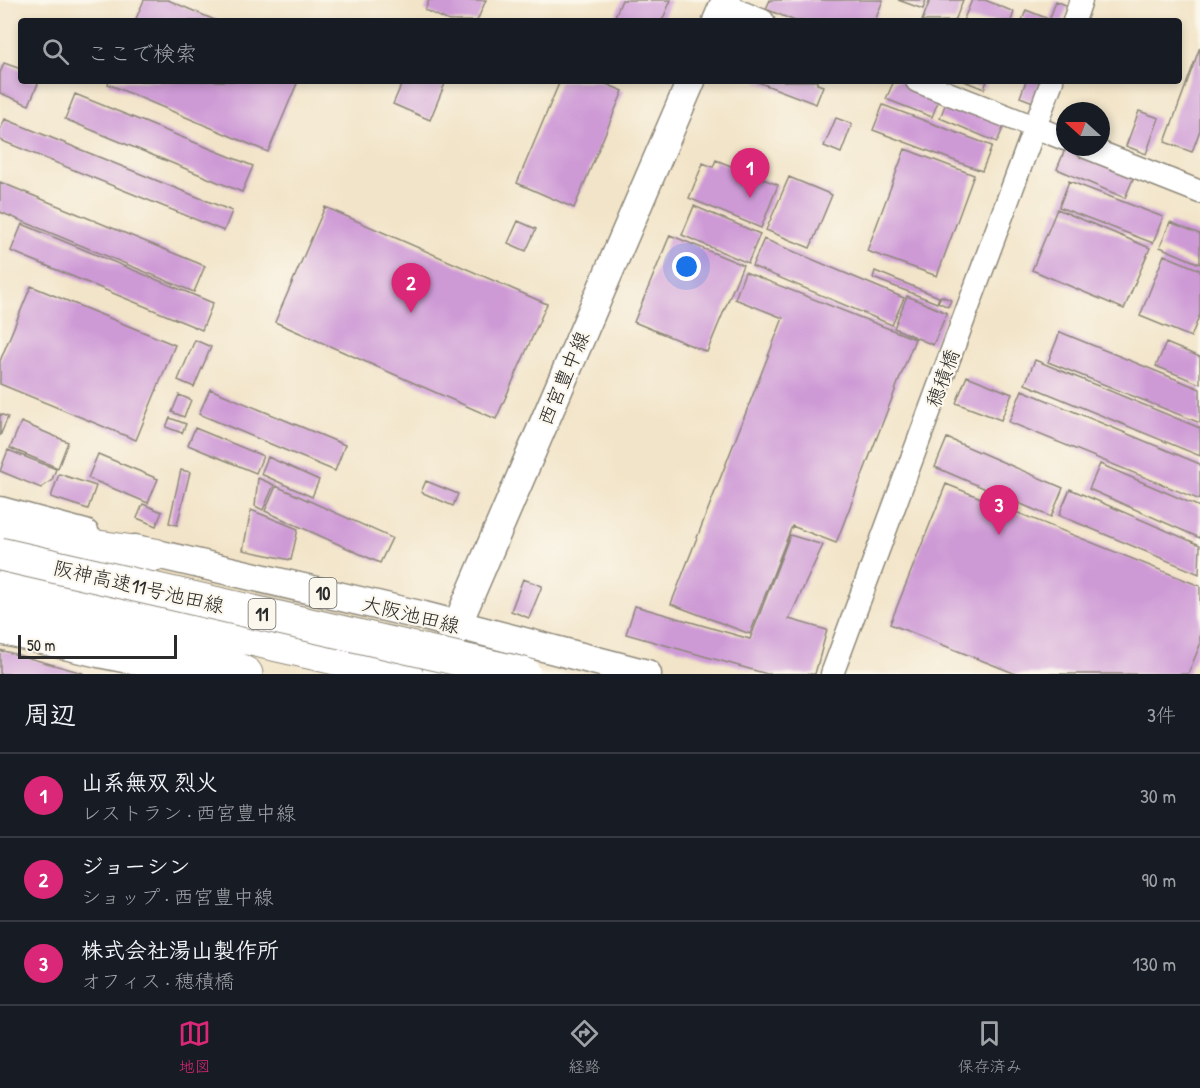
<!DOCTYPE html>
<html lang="ja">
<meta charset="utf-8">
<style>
:root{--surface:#171b24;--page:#242831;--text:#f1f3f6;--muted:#9ea1a6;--line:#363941;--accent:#db2777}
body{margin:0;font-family:"Patrick Hand","Klee One",sans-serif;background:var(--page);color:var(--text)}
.compass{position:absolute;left:1056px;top:102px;width:54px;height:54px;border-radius:50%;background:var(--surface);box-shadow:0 3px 9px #0003;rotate:291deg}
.scale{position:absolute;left:18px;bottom:15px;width:159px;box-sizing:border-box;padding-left:6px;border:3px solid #2b2b2b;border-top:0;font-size:16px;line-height:21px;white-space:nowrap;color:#2b2b2b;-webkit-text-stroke:4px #fbf7ec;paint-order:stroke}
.you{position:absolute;left:687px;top:267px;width:21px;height:21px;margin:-15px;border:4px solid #fff;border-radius:50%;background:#1a73e8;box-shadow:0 0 0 9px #1a73e833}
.badge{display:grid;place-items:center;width:39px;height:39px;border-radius:50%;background:var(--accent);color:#fff;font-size:20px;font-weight:700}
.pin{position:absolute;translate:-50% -50px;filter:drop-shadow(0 2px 3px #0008)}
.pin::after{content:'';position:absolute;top:32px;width:21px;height:18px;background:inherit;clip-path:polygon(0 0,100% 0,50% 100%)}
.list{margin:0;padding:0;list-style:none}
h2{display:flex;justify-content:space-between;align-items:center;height:78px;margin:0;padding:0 24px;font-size:26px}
h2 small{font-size:20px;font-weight:400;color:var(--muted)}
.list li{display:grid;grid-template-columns:39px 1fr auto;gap:18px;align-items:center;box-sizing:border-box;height:84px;padding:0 24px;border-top:2px solid var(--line)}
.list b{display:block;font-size:22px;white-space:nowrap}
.list p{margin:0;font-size:20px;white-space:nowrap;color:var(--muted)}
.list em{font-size:20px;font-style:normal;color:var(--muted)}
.icon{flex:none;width:33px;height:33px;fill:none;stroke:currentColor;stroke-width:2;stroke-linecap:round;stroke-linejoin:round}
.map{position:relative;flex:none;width:1200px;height:674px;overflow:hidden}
.search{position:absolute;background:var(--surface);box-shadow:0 3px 9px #0003;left:18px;right:18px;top:18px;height:66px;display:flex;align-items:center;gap:15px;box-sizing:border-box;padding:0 21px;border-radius:6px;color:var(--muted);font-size:22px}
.sheet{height:330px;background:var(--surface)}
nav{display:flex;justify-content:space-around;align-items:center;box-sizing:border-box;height:84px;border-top:2px solid var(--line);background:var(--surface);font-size:16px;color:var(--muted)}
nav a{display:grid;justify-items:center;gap:3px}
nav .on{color:var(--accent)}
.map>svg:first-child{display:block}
.building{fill:#ce9ad6}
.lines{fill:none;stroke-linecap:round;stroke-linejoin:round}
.minor-casing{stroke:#8e887a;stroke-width:25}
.major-casing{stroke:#8e887a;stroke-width:31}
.highway-casing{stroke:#8e887a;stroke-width:35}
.minor{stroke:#fff;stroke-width:22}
.major{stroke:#fff;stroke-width:28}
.highway{stroke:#fff;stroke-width:33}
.highway-bridge-casing{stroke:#8e887a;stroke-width:35;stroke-linecap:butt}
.highway-bridge{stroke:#fff;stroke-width:33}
.labels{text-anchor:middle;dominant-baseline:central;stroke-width:4.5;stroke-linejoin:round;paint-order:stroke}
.shield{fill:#fbf7ec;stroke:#696865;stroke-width:1.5}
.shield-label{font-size:18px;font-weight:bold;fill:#2b2b2b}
.street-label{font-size:20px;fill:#2b2b2b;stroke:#fbf7ec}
</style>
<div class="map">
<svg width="1200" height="674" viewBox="0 0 1200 674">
<rect width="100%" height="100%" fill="#fbf7ec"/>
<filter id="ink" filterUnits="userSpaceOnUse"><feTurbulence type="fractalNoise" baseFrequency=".0167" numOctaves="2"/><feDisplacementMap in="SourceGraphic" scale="12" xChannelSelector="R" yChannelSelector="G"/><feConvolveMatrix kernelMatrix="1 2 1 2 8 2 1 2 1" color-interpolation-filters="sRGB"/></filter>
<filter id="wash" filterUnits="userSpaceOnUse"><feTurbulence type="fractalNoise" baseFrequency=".008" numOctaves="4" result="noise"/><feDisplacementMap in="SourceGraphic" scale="24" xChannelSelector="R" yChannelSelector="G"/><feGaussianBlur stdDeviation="1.35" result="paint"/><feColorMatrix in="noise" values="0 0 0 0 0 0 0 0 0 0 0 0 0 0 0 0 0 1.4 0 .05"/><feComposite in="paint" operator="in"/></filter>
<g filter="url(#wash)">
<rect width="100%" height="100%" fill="#f2e4c8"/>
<g id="blocks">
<path class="building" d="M 144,0 L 168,0 L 217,21 L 135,21 Z
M 429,0 L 486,0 L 477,21 L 449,21 L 425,10 Z
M 622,0 L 671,0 L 662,21 L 613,21 Z
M 770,0 L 883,0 L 875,21 L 795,21 L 766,9 Z
M 898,0 L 926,0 L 923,9 Z
M 930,0 L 963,0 L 955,21 L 922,21 Z
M 972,0 L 985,0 L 1014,12 L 1011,21 L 963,21 Z
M 1056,1 L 1068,6 L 1063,21 L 1049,21 Z
M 1026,10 L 1046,18 L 1045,21 L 1022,21 Z
M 1200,47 L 1200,130 L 1192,152 L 1165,142 Z
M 4,63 L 21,69 L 21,81 L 39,81 L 29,105 L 0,93 L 0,73 Z
M 109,81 L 298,81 L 268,152 L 108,84 Z
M 403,81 L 446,81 L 430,120 L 393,104 Z
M 560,81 L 599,81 L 623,91 L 574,208 L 517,183 Z
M 755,81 L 817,81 L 817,84 L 823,86 L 816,104 Z
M 894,81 L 906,81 L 941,94 L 932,117 L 886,99 Z
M 964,81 L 987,81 L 984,89 Z
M 1026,81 L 1040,81 L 1033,102 L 1020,97 Z
M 75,94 L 253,166 L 242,192 L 65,119 Z
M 949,95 L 1007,119 L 997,142 L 940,118 Z
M 883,105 L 992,146 L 982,171 L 873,130 Z
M 1139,111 L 1159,118 L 1146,154 L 1126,146 Z
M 836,118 L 852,124 L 841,153 L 824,146 Z
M 5,119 L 232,211 L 224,231 L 0,140 L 0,130 Z
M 1066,147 L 1070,147 L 1135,174 L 1125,198 L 1057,169 Z
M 905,149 L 974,175 L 937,276 L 867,251 Z
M 716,160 L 778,185 L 761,228 L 689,198 L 703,163 L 713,167 Z
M 789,177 L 832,195 L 810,248 L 766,230 Z
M 1069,181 L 1163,217 L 1153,243 L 1059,207 Z
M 0,182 L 205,266 L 194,292 L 0,212 Z
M 694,206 L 760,234 L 748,263 L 682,235 Z
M 325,207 L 547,304 L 496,419 L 275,322 Z
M 1057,209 L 1150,248 L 1124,309 L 1032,270 Z
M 518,221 L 536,229 L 526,251 L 508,243 Z
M 1170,222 L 1200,234 L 1200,264 L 1160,247 Z
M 22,224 L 213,303 L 202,330 L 11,251 Z
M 670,235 L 743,265 L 707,352 L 634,322 Z
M 764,239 L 904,298 L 892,325 L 752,266 Z
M 1164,255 L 1200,270 L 1200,314 L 1191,337 L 1140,316 Z
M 875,271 L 939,297 L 937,303 L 873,278 Z
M 745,272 L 915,339 L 836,543 L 792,526 L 750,634 L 671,604 L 783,318 L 735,299 Z
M 31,286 L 175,345 L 136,440 L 0,384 L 0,361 Z
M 907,296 L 947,313 L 933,345 L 894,328 Z
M 941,296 L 951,300 L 948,307 L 938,302 Z
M 1060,332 L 1200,389 L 1200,423 L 1048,362 Z
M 195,340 L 211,347 L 194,387 L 178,380 Z
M 1166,343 L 1200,357 L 1200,384 L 1156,366 Z
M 1035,360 L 1200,428 L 1200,456 L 1025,384 Z
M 967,376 L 1012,394 L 1001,420 L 956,403 Z
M 210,389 L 345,445 L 335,471 L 199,414 Z
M 1022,390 L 1200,464 L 1200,500 L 1009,422 Z
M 179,395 L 191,400 L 184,417 L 172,412 Z
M 0,414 L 8,417 L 0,436 Z
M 170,418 L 186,424 L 182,433 L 166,427 Z
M 21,422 L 68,442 L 58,468 L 10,448 Z
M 195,428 L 263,456 L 256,473 L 188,445 Z
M 947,438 L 1063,488 L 1051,517 L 935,467 Z
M 8,450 L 56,469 L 52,480 L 41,488 L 0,471 Z
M 98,454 L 158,479 L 148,503 L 88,478 Z
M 268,457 L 319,480 L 312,497 L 261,474 Z
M 1100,464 L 1200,507 L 1200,538 L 1089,489 Z
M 181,470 L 190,472 L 177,525 L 169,523 Z
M 59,474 L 96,486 L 88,509 L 51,497 Z
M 258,478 L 274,485 L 263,510 L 255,506 Z
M 426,481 L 458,494 L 453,506 L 421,492 Z
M 946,484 L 1200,586 L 1200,645 L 1188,674 L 1016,674 L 890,624 Z
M 276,486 L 392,538 L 380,563 L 265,511 Z
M 1070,489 L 1200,545 L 1199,574 L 1059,515 Z
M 143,504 L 162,512 L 156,526 L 137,518 Z
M 251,510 L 298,529 L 291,560 L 243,550 Z
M 790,535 L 823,545 L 789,619 L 827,630 L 815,674 L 767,674 L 626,634 L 635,606 L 750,639 Z
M 523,579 L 542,586 L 529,618 L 511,611 Z
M 0,650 L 83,673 L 83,674 L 0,674 Z"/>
</g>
</g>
<g filter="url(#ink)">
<use href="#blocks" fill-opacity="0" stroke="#8e887a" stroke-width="1.5"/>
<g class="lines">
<g class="minor-casing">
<path id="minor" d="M 724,5 L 763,21
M 1074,21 L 1081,0
M 917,81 L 1065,139
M 1086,147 L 1200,192
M 832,674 L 1052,81"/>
</g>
<g class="major-casing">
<path id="major" d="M 717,21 L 726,0
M 0,511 L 85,534
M 135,549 L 424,616 L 647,674
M 0,630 L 99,653 L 202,674
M 436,674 L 691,81"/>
</g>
<g class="highway-casing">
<path id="highway" d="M 0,531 L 34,538 L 155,555
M 0,582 L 406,674
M 0,611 L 217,659 L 246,674"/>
</g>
<use href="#minor" class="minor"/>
<use href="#major" class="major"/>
<use href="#highway" class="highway"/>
<g class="highway-bridge-casing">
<path id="highway-bridge" d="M 0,554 L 524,674"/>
</g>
<use href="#highway-bridge" class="highway-bridge"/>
</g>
</g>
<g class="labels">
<g class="shield">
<rect x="309.5" y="578" width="27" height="30" rx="4.5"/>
<rect x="248.5" y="599" width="27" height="30" rx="4.5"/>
</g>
<g class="shield-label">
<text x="323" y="593">10</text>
<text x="262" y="614">11</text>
</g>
<g class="street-label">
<text transform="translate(563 378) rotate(-67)">西宮豊中線</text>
<text transform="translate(942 378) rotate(-70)">穂積橋</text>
<text transform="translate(139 586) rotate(13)">阪神高速11号池田線</text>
<text transform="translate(411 614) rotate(14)">大阪池田線</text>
</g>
</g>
</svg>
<svg class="compass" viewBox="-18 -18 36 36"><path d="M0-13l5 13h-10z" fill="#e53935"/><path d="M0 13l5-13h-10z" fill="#9ea1a6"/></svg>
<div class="scale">50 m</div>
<div class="you"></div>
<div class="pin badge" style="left:750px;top:198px">1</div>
<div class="pin badge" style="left:411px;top:313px">2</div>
<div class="pin badge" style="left:999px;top:535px">3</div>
<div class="search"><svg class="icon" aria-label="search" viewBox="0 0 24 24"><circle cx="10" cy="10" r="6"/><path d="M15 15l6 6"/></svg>ここで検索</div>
</div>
<section class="sheet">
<h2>周辺<small>3件</small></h2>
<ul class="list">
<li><span class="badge">1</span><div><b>山系無双 烈火</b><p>レストラン · 西宮豊中線</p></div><em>30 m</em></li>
<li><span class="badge">2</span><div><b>ジョーシン</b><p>ショップ · 西宮豊中線</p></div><em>90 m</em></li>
<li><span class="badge">3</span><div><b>株式会社湯山製作所</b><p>オフィス · 穂積橋</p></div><em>130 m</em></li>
</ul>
</section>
<nav>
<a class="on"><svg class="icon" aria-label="map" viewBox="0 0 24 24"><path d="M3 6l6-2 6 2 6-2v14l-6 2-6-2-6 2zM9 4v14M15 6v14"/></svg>地図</a>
<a><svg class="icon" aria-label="directions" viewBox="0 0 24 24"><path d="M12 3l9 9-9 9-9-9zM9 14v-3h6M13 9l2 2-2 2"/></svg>経路</a>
<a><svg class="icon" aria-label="saved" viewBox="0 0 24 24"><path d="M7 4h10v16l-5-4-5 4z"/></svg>保存済み</a>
</nav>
